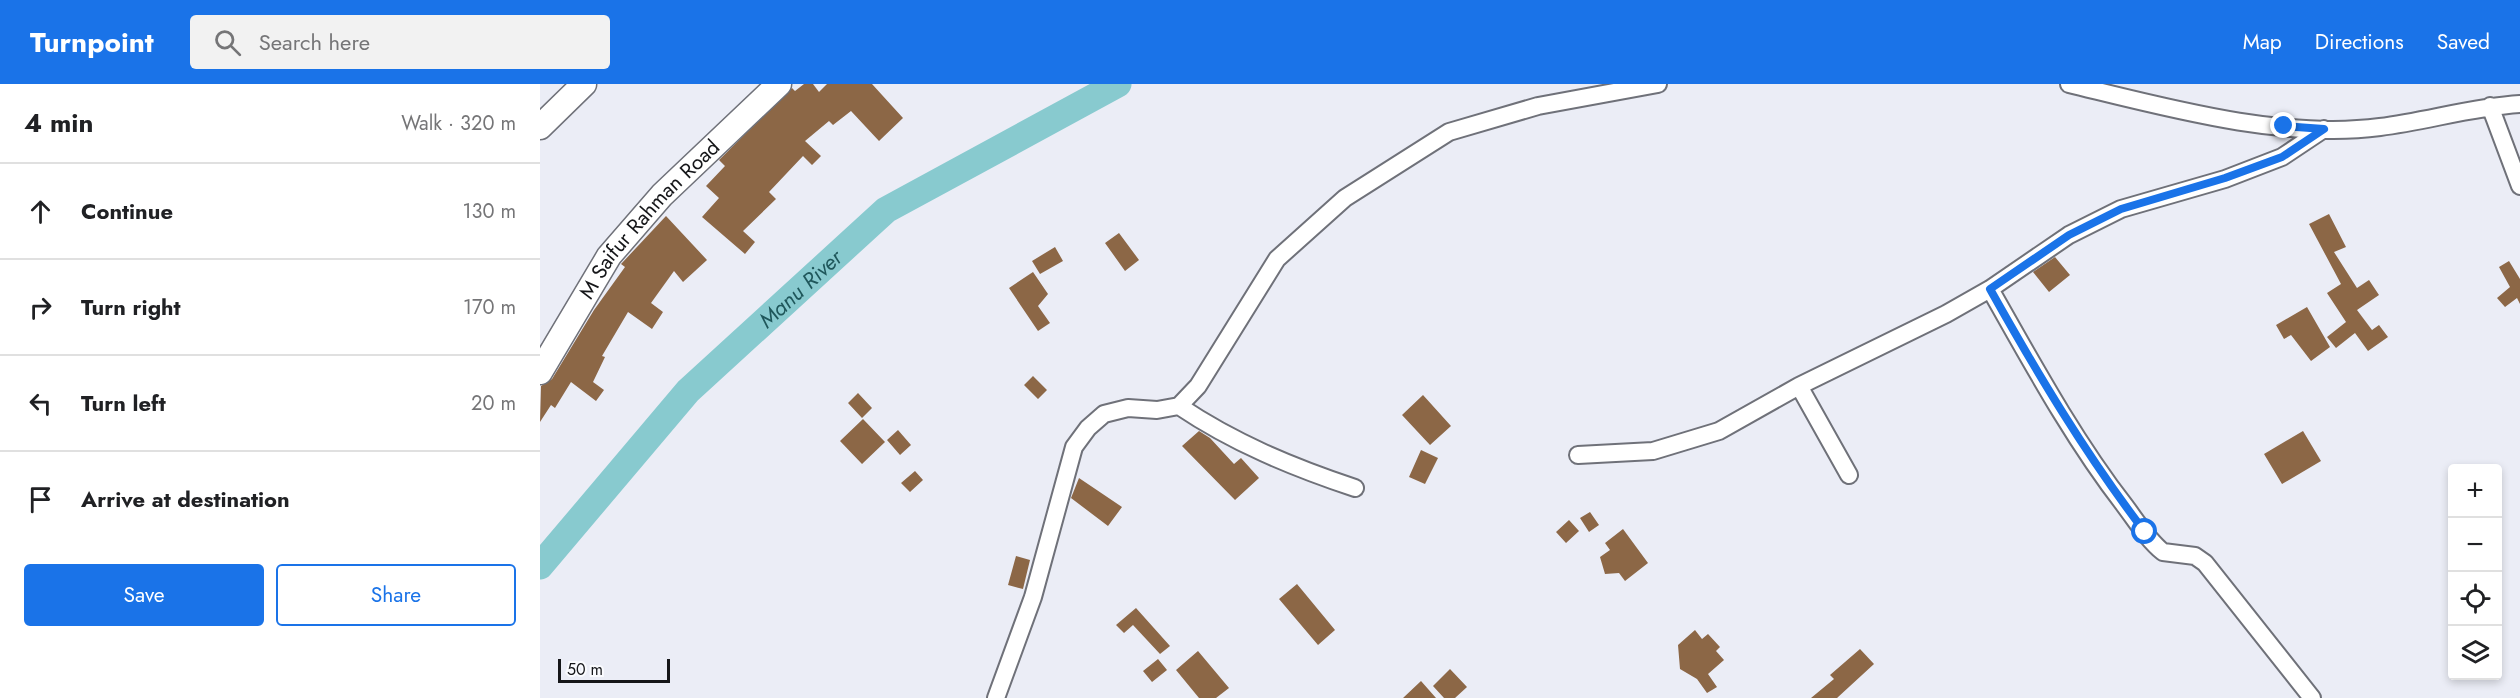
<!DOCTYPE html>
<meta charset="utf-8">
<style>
:root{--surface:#fff;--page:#f2f2f2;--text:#202124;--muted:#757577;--line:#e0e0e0;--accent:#1a73e8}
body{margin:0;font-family:Jost,sans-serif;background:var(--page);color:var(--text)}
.controls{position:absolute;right:18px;bottom:18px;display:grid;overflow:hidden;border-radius:6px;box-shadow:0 3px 9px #0003}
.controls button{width:54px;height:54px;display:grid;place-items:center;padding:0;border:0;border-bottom:2px solid var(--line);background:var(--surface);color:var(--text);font:30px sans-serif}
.scale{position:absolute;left:18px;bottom:15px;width:112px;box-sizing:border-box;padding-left:6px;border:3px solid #151619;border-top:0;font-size:16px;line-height:21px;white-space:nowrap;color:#151619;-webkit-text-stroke:4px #fafbfe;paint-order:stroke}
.stop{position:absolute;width:18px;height:18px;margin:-14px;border:4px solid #1a73e8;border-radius:50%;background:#fff}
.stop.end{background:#1a73e8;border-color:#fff;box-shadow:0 2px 6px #0008}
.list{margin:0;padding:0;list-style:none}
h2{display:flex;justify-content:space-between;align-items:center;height:78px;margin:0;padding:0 24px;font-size:26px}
h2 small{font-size:20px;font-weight:400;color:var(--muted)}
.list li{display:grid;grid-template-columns:39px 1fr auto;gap:18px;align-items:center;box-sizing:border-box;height:96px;padding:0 24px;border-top:2px solid var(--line)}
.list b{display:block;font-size:22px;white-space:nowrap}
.list em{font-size:20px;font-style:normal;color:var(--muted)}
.actions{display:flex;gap:12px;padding:18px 24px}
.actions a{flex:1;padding:14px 0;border:2px solid var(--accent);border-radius:6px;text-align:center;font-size:21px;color:var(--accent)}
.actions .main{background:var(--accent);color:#fff}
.icon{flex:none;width:33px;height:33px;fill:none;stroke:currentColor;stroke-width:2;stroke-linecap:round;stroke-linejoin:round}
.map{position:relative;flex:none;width:1980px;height:614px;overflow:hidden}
header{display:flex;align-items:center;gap:36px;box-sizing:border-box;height:84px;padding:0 30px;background:var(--accent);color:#fff}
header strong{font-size:28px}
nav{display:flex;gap:33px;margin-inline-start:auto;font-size:21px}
.search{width:420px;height:54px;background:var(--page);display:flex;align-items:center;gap:15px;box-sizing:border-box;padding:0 21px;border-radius:6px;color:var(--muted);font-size:22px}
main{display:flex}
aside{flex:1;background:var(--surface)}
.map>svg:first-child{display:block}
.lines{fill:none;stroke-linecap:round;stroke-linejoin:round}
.river{stroke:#88cacf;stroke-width:27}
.building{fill:#8c6746}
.street-casing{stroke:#6f7179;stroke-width:20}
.secondary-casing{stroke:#6f7179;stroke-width:27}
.street{stroke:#fff;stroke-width:16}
.secondary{stroke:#fff;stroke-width:24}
.route{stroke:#1a73e8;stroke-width:8}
.labels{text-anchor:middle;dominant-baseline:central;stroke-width:6;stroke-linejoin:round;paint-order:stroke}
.street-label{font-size:21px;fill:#151619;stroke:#fafbfe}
.water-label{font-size:22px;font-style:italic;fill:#1f575b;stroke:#fafbfe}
</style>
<header>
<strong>Turnpoint</strong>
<div class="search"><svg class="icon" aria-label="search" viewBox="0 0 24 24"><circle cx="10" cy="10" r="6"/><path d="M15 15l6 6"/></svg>Search here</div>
<nav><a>Map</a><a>Directions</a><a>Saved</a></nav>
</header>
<main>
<aside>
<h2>4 min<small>Walk · 320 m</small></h2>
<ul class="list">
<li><svg class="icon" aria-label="ahead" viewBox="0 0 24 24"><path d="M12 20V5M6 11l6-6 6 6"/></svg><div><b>Continue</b></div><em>130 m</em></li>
<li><svg class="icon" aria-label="right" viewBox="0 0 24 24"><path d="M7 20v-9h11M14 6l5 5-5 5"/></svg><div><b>Turn right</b></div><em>170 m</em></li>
<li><svg class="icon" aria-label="left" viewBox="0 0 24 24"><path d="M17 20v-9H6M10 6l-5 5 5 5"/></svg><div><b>Turn left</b></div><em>20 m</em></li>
<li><svg class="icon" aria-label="arrive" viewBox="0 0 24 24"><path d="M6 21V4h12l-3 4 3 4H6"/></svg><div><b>Arrive at destination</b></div></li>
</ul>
<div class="actions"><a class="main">Save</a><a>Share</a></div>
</aside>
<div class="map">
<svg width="1980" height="614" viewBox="0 0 1980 614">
<rect width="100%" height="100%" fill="#ebedf6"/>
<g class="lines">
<path class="river" id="s1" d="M 0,482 L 148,307 L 346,126 L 578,0"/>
</g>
<path class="building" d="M 264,0 L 273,0 L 279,8 L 287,0 L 332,0 L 363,34 L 339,57 L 311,27 L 293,41 L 289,37 L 265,57 L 281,72 L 272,81 L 263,72 L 229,108 L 236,115 L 203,147 L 215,158 L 205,170 L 162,133 L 179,114 L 166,102 L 185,82 L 179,76 L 252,4 L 255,7 Z
M 1789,130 L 1806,163 L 1794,168 L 1817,204 L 1829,196 L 1839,211 L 1817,226 L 1832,246 L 1839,241 L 1848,253 L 1828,267 L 1815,249 L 1796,264 L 1787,253 L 1806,238 L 1787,209 L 1801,200 L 1769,140 Z
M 126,132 L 167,176 L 143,198 L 134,187 L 111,219 L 123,228 L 112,245 L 88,228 L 62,272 L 65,273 L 53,298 L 64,306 L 56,317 L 31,298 L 15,324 L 11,321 L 0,338 L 1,302 L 12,295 L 54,226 L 85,183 L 81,180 Z
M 579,149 L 599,176 L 585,187 L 565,159 Z
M 515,163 L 523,177 L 500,190 L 492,177 Z
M 1515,173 L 1530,191 L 1509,208 L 1493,188 Z
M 1969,177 L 1980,195 L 1980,220 L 1977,214 L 1965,223 L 1957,214 L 1970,203 L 1959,183 Z
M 493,188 L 508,210 L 498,222 L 510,239 L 498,247 L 469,204 Z
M 1767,223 L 1790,263 L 1771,277 L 1751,251 L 1744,255 L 1736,241 Z
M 493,292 L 507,306 L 498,315 L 484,301 Z
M 318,309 L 332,324 L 322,334 L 308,319 Z
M 883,311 L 911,342 L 890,361 L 862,331 Z
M 323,335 L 345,358 L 322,380 L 300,357 Z
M 358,346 L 371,361 L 360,371 L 347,356 Z
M 659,347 L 670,354 L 694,380 L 701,374 L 719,394 L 695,416 L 642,362 Z
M 1763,347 L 1781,377 L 1742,400 L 1724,370 Z
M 881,366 L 898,374 L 885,400 L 869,393 Z
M 375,387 L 383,396 L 370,408 L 361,399 Z
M 539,394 L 582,423 L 568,442 L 531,414 Z
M 1050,428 L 1059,441 L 1049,448 L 1040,434 Z
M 1029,436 L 1039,447 L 1026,459 L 1016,448 Z
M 1083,445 L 1108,479 L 1085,497 L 1079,489 L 1065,490 L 1060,473 L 1070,466 L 1065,459 Z
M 476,472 L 490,476 L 483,505 L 468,501 Z
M 757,500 L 795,546 L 778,561 L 739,515 Z
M 596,524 L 630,562 L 620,570 L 593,541 L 584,549 L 576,541 Z
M 1155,546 L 1162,555 L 1168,550 L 1180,563 L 1176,567 L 1184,576 L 1168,590 L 1177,603 L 1167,609 L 1157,595 L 1140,585 L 1138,561 Z
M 1320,565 L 1334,580 L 1297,614 L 1271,614 L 1294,595 L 1290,591 Z
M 658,567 L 689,604 L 676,614 L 659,614 L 636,586 Z
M 618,575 L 627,586 L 612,598 L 603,587 Z
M 910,585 L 927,603 L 915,614 L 904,614 L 893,602 Z
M 881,597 L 896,614 L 863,614 Z"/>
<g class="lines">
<g class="street-casing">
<path id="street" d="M 1529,0 C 1624,23 1742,56 1840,43 C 1887,37 1933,23 1980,20
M 1950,22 L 1980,102
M 1450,205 C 1492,279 1533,355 1585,422 C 1597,438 1608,456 1623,468 L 1655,472 L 1665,479 L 1772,614
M 1259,302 L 1309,391
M 639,322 C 694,359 752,383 815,404
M 1038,371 L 1113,367 L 1179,347 L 1259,302 L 1406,230 L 1450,205 L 1529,151 L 1581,125 L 1685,95 L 1742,73 L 1784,45
M 456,614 L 493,513 L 534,363 L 548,344 L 564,330 L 588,324 L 617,326 L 639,322 L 658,302 L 737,175 L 805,114 L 909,48 L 998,22 L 1118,0"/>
</g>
<g class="secondary-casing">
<g id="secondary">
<path d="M 0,43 L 44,0"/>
<path id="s2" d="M 0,288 L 69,172 L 122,111 L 239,0"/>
</g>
</g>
<use href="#street" class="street"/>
<use href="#secondary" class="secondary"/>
</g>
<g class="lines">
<path class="route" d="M 1605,448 C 1546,371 1497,289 1450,205 L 1529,151 L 1581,125 L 1685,94 L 1742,73 L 1784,45 L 1744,42"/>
</g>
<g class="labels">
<g class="street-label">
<text stroke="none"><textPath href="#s2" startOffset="189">M Saifur Rahman Road</textPath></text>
</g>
<g class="water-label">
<text stroke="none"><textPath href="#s1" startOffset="381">Manu River</textPath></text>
</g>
</g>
</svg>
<div class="controls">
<button>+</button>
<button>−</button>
<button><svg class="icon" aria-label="locate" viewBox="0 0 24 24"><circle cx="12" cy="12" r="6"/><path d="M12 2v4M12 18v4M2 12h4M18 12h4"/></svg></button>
<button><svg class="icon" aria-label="layers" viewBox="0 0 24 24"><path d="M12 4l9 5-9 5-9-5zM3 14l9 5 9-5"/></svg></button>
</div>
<div class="scale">50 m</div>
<div class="stop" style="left:1605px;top:448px"></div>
<div class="stop end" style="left:1744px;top:42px"></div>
</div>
</main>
